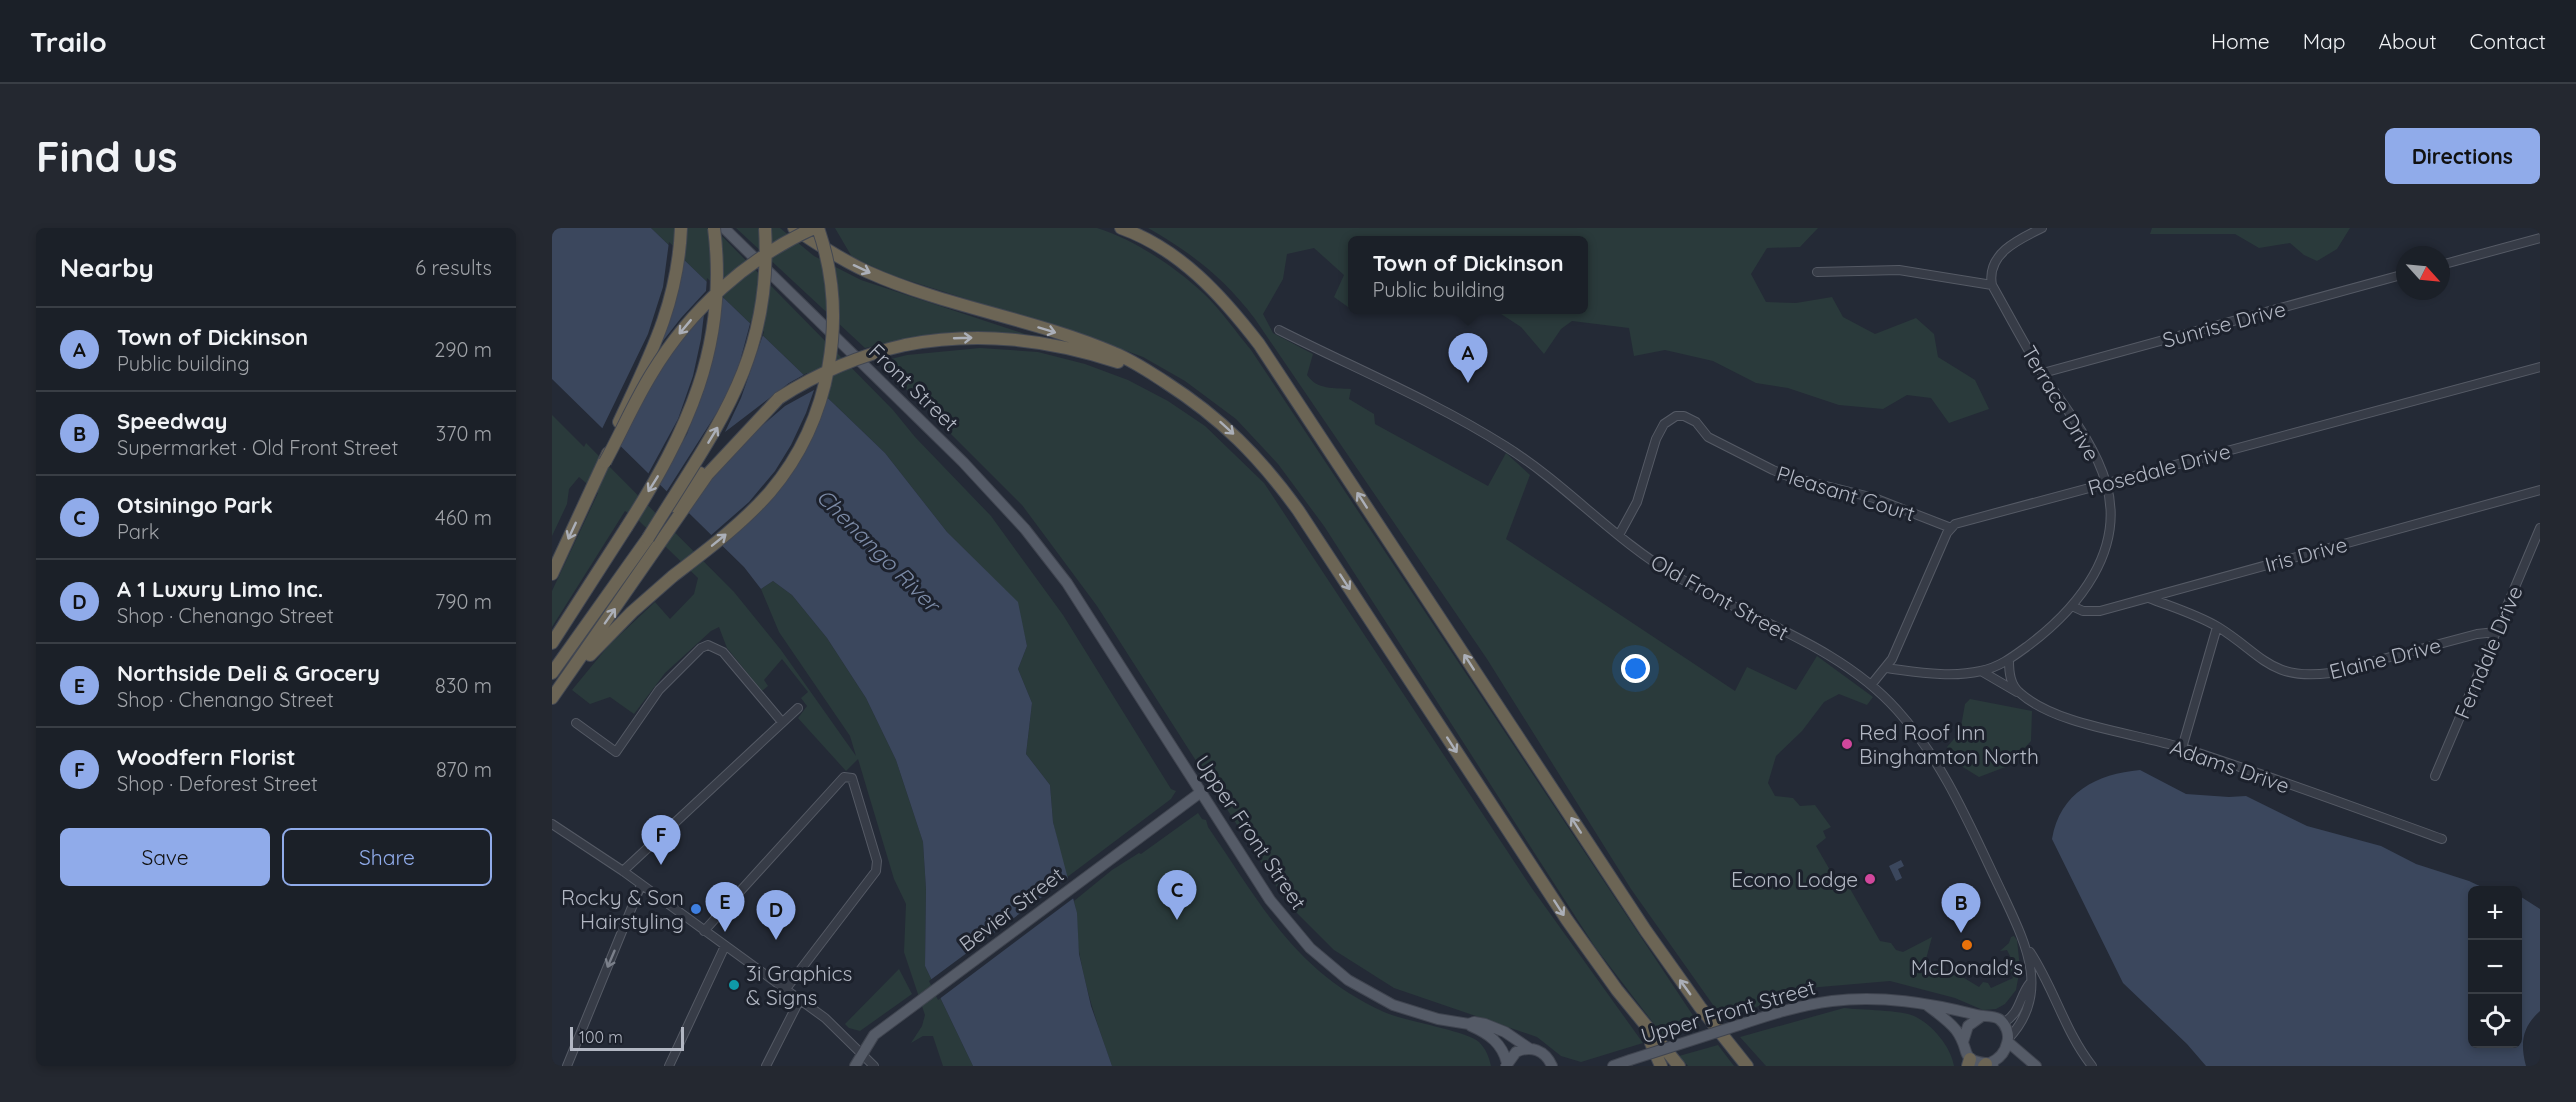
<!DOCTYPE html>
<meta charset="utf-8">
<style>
:root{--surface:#1b2028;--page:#242830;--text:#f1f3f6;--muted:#a0a3a8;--line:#393e45;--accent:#90abea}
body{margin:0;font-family:Quicksand,sans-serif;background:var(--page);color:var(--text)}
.controls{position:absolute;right:18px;bottom:18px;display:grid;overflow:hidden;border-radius:9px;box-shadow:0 3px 9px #0003}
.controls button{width:54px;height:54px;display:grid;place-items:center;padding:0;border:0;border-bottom:2px solid var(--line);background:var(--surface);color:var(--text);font:30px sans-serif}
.compass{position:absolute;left:1844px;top:18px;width:54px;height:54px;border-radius:50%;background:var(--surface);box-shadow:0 3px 9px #0003;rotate:117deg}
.scale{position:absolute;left:18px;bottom:15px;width:114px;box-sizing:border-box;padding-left:6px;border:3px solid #b2b7c3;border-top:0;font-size:16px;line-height:21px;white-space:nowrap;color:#b2b7c3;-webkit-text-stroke:4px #1c212c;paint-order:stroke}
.you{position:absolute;left:1084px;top:441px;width:21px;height:21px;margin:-15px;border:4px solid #fff;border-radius:50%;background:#1a73e8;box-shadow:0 0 0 9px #1a73e833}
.badge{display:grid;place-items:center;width:39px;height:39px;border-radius:50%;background:var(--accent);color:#111;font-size:20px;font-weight:700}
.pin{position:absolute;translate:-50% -50px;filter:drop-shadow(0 2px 3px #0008)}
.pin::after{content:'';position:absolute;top:32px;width:21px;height:18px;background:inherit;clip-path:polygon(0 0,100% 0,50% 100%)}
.popup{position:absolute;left:796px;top:8px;width:240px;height:78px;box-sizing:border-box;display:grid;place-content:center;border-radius:9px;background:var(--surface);filter:drop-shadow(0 2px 4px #0005);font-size:20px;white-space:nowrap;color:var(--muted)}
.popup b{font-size:22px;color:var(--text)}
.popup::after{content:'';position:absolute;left:50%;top:100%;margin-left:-12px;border:12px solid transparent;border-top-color:var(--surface)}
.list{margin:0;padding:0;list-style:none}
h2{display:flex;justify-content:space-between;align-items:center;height:78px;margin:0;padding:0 24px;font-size:26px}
h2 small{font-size:20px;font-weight:400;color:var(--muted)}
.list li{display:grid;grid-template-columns:39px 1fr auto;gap:18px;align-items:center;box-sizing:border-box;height:84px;padding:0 24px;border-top:2px solid var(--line)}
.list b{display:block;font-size:22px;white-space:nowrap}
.list p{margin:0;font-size:20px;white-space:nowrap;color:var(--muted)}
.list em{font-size:20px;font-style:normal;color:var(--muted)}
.actions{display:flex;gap:12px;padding:18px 24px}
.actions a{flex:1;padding:14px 0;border:2px solid var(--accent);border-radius:9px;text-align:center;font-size:21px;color:var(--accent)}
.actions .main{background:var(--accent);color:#111}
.icon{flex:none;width:33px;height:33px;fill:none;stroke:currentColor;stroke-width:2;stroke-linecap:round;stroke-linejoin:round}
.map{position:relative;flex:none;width:1988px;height:838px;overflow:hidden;border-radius:9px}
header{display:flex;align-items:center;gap:36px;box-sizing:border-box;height:84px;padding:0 30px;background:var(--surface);border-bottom:2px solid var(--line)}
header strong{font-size:28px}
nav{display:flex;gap:33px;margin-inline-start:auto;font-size:21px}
.intro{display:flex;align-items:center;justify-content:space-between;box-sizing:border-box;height:144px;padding:0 36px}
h1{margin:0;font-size:42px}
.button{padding:15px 27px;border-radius:9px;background:var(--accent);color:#111;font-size:21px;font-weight:700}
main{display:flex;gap:36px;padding:0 36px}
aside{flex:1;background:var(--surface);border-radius:9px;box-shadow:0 3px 9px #0003}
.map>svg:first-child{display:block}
.green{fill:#2a3a3b}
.water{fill:#3b475d}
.pier{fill:#242a36}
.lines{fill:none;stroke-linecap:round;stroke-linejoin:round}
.minor-casing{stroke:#555a65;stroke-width:10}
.major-casing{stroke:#404550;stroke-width:12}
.highway-casing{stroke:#424752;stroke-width:14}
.minor{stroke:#373c47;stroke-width:8}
.major{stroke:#555b67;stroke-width:10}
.highway{stroke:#6c6555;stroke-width:12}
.major-bridge-casing{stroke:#404550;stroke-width:12;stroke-linecap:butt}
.highway-bridge-casing{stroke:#424752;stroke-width:14;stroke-linecap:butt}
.major-bridge{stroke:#555b67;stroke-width:10}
.highway-bridge{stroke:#6c6555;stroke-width:12}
.oneway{stroke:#abafb8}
.oneway2{stroke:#7b808b}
.hotel-dot{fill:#d1479c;stroke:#1c212c;stroke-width:2}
.shop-dot{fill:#3f7fe0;stroke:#1c212c;stroke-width:2}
.food-dot{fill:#e8710a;stroke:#1c212c;stroke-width:2}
.culture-dot{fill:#0f9aa8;stroke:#1c212c;stroke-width:2}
.labels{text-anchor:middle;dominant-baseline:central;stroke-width:6;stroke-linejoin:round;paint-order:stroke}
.street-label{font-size:21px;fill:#b2b7c3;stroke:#1c212c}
.poi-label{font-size:21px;fill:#b2b7c3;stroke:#1c212c;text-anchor:start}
.water-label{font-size:22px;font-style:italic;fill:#7d8ca8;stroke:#1c212c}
</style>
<header>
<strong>Trailo</strong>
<nav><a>Home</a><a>Map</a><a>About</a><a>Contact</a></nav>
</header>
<div class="intro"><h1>Find us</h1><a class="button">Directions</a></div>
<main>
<aside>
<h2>Nearby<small>6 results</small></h2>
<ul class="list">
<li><span class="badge">A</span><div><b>Town of Dickinson</b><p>Public building</p></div><em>290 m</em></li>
<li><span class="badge">B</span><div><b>Speedway</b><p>Supermarket · Old Front Street</p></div><em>370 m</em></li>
<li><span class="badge">C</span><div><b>Otsiningo Park</b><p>Park</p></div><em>460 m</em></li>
<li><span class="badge">D</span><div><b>A 1 Luxury Limo Inc.</b><p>Shop · Chenango Street</p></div><em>790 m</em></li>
<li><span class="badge">E</span><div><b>Northside Deli &amp; Grocery</b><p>Shop · Chenango Street</p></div><em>830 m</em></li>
<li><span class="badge">F</span><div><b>Woodfern Florist</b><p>Shop · Deforest Street</p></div><em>870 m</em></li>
</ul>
<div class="actions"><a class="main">Save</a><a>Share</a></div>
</aside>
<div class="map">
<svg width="1988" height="838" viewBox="0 0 1988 838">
<rect width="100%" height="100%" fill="#242a36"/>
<path class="green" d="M 99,0 L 162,0 L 341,182 L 363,209 L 439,288 L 511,387 L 619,561 L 624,563 L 619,571 L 514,650 L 501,594 L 498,557 L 474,526 L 480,475 L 466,441 L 475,418 L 465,374 L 395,304 L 333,225 Z
M 184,0 L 228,0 L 262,28 L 309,52 L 473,106 C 417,104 368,107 313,120 Z
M 283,0 L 545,0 C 583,12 622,38 651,65 C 669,82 684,104 699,122 L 1148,798 L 1112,809 L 1043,719 L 772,298 L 726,236 L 684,191 L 633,153 L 591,129 L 553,115 L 339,47 L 300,29 Z
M 596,0 L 1266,0 L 1248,19 L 1215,20 L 1199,46 L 1214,74 L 1244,75 L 1280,69 L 1291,89 L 1323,106 L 1364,90 L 1382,106 L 1386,129 L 1423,152 L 1437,181 L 1397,195 L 1379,170 L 1355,167 L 1331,181 L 1287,177 L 1236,160 L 1204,155 L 1161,133 L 1113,122 L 1082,128 L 1077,100 L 1020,93 L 1009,101 L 992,126 L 969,99 L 943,82 L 1032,82 L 1032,12 L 800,12 L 800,78 L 796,79 L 782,69 L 792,47 L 762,20 L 735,26 L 731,51 L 711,86 L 721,105 L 761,126 L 755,147 C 765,162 782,160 799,161 L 797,171 L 822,186 L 823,196 L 936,258 L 954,225 L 978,247 L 954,311 L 1183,463 L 1195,439 L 1244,462 L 1265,428 L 1321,469 L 1315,477 L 1287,466 L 1272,474 L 1250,503 L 1224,528 L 1216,555 L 1223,568 L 1241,570 L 1248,578 L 1263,577 L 1279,599 L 1271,603 L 1274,610 L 1264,618 L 1290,663 L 1297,659 L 1328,713 L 1339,715 L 1344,722 L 1351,724 L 1380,709 L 1374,731 L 1393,743 L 1408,738 L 1404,745 L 1427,759 L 1431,754 L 1436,755 L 1439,760 L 1461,750 L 1458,743 L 1461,734 L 1455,722 L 1448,723 L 1457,715 L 1459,709 L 1462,708 L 1465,712 L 1468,740 L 1464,762 L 1453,776 L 1444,781 L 1431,782 L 1403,770 L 1338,753 L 1256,760 L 1171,791 L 1079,661 L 935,431 L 703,91 C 673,51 640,25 596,0 Z
M 1600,0 L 1798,0 L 1785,21 L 1765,33 L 1752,27 L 1738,15 L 1707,20 L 1683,6 L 1598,6 Z
M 428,120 L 486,124 L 533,136 L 576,152 L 616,173 L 653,198 L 712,255 L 979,659 L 1091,815 L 1029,834 L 1009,828 L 985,809 L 842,760 L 782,722 L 735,675 L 545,378 L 470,277 L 327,134 L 355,127 Z
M 0,187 L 32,219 L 34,215 L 182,364 L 229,422 L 304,528 L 298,508 L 227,404 L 209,361 L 221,353 L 240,367 L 275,410 L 314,470 L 344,532 L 371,614 L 374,661 L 373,738 L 421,838 L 391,838 L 381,808 L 371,808 L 359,815 L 370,798 L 373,787 L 352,724 L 354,676 L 342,651 L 306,531 L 294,543 L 246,490 L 255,478 L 249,470 L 256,464 L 230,431 L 212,452 L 216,458 L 210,463 L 175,420 L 167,399 L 159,403 L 113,445 L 82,486 L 58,469 L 38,476 L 20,462 L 57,417 L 103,374 L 118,391 L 142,366 L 146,350 L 85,291 L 73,283 L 0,399 L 0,363 L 46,265 L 27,249 L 17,261 L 15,276 L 0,308 Z
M 1418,471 L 1480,483 L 1479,513 L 1456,538 L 1427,549 L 1406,536 L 1395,519 L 1408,504 L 1413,476 Z
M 646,585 L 650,591 L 654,592 L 656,599 C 709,676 743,744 832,784 C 854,794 913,802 927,814 C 934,821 937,829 939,838 L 560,838 C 547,802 535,767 528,729 C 524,710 527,692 522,673 L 560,642 L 587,625 L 589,626 Z
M 347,741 L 360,766 L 308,803 L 297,800 L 293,796 Z
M 1292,780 C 1308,782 1350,782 1362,788 C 1380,796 1399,819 1402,838 L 1214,838 L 1188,809 Z
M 1166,817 L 1182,838 L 1136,838 L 1127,828 Z"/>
<path class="water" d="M 0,0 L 99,0 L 333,225 L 395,304 L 466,374 L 475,418 L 466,441 L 480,475 L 474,526 L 498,557 L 501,594 L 525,685 L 527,726 L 539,778 L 560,838 L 421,838 L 373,738 L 374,661 L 371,614 L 344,532 L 314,470 L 275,410 L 240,367 L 221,353 L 209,361 L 192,339 L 0,151 Z
M 1588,542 L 1634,566 L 1677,569 L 1694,568 L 1755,598 L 1829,618 L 1864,636 L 1917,653 L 1936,662 L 1920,662 L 1920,816 L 1966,816 L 1966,667 L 1988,681 L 1988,783 C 1970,799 1968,815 1974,838 L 1654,838 L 1635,816 L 1571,755 L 1500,611 C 1508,564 1545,546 1588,542 Z
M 1349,632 L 1352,638 L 1346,641 L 1350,650 L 1344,653 L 1337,638 Z"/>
<path class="pier" d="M 117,14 L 132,28 L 107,118 L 129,90 L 154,63 L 155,50 L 172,66 L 157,144 L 148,171 L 135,206 L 105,258 L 95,248 L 126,191 L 141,148 L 149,111 L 152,86 L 119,123 L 96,163 L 67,221 L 49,203 L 96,106 L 111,59 Z
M 199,92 L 212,104 L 189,170 L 173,204 L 237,155 L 255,145 L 276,166 L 261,206 L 167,319 L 157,309 L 197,274 L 223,243 L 239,217 L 254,185 L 262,162 L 233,178 L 185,219 L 160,247 L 133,285 L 113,266 L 171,175 L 187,137 Z
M 517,649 L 523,669 L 386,772 L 377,753 Z"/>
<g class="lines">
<g class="minor-casing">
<path id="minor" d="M 1889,37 L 1988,10
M 1265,44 L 1347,42 L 1440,57
M 727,102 C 802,140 882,173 953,218 C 1014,256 1062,312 1124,348 C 1197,391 1288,418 1345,482 C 1393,535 1421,605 1452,669 C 1474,716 1499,766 1456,811
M 1491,145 L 1853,46
M 1067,307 L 1085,274 L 1104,211 L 1112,196 L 1124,188 L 1132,188 L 1144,194 L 1156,209 L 1221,242 L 1238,249 L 1322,270 L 1399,300
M 1597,370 C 1620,379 1644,386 1666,399 C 1710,426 1718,453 1778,445 L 1925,406 L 1944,404
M 1520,378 L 1531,383 L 1548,383 L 1988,262
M 1457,432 C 1457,444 1458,457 1468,465 C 1505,498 1584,505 1631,520 C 1718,548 1804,580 1890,611
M 1334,440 C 1366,444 1398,450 1429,443 C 1448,439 1462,428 1477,417 C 1526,380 1574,322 1554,255 C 1542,214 1513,180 1490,145 C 1472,116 1457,87 1440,57 C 1434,26 1467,11 1490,0
M 1429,443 L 1465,464
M 1319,457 L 1340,431 L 1395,305 L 1403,296 L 1988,139
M 24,495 L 64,524 L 107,462 L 149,420 L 156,417 L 171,424 L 230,494
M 1630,520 L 1665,399
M 1883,548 L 1988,300
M 0,596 L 71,643 L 273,790 L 322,838
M 71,643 L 246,480
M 152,703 L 292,549 L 300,550 L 325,633 L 324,643 L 233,762
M 1478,724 C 1502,760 1513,804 1540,838
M 1451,795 C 1469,785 1467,768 1478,755
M 15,838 L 89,657
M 117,838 L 173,718
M 214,838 L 247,773"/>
</g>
<g class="major-casing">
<path id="major" d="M 172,0 L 411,234 L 473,301 L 515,355 L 718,672 L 758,720 L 796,752 L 841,777 L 886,791 L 917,796 L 922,794 L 933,796 L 953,804 L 978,821
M 1375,777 C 1385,785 1396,792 1404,802 C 1421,825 1404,833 1441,836
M 1187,797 C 1217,787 1248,777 1280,773 C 1329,767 1377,775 1425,787 C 1432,789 1440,787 1447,791 C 1454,796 1458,807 1455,815 C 1453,825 1447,831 1438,835
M 919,798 C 937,806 950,815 955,835
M 1411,814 L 1416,798 L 1430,788
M 1456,814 L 1484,838
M 303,838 L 322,807 L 649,564
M 954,838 L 964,824 C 979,817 993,822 1000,838
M 1061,838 L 1078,832"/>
</g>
<g class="highway-casing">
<path id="highway" d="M 242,0 C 265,16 290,32 316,44 C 394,79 483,91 562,125 C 580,132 596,143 613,154 C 669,190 707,228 746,282 L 1015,692 L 1065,762 L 1127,838
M 569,0 C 628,21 670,68 707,116 L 1094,703 L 1148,779 L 1195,838
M 353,117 C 426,103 495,111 566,134
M 67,194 C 98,128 126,75 129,0
M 121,278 L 148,245
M 0,346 L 56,225
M 0,415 L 74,300
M 38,427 L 80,384 L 121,348
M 0,445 L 101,303
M 0,470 L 155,247 L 227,170
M 1099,815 L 1109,838
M 1416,838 L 1418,831
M 1432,838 L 1434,836"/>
</g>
<use href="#minor" class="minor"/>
<use href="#major" class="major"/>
<use href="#highway" class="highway"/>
<g class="major-bridge-casing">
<path id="major-bridge" d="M 1078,832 L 1187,797"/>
</g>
<g class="highway-bridge-casing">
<path id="highway-bridge" d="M 227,170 C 266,145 308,127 353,117
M 53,234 C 69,205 82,174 100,145 C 138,82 195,30 262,0
M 74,300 C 135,204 177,118 162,0
M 96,310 C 161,203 221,134 213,0
M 121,348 C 155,322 190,296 218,264 C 279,192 297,89 266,0"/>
</g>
<use href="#major-bridge" class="major-bridge"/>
<use href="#highway-bridge" class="highway-bridge"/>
</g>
<defs><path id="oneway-shaft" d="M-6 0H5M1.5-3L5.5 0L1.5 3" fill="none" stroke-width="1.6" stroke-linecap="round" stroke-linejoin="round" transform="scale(1.5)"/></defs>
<g class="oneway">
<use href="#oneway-shaft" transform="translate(310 41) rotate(25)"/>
<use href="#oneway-shaft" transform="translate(133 99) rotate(130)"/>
<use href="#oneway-shaft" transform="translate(495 102) rotate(17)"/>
<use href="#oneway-shaft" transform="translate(411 110) rotate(-2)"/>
<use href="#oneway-shaft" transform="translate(675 200) rotate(42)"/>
<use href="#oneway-shaft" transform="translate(161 207) rotate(-59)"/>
<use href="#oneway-shaft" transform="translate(101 256) rotate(122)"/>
<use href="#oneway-shaft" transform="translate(810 272) rotate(-123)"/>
<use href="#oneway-shaft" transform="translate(20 303) rotate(115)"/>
<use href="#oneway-shaft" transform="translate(167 312) rotate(-39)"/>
<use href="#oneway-shaft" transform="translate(793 354) rotate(57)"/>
<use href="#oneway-shaft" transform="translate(58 388) rotate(-55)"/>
<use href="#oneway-shaft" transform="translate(917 434) rotate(-123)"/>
<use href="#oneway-shaft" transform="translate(900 517) rotate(57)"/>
<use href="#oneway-shaft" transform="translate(1024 597) rotate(-123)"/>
<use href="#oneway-shaft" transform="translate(1007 680) rotate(57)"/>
<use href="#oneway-shaft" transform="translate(1133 759) rotate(-126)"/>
</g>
<use class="oneway2" href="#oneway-shaft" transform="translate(59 731) rotate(113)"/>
<g class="hotel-dot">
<circle cx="1295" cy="516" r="6"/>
<circle cx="1318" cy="651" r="6"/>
</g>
<circle class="shop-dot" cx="144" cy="681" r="6"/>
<circle class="food-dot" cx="1415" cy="717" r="6"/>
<circle class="culture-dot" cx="182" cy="757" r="6"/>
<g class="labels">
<g class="street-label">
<text transform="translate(1672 96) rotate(-15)">Sunrise Drive</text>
<text transform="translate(362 159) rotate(44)">Front Street</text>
<text transform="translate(1509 175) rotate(59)">Terrace Drive</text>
<text transform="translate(1607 241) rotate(-15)">Rosedale Drive</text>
<text transform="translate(1294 265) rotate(17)">Pleasant Court</text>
<text transform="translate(1754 326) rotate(-15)">Iris Drive</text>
<text transform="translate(1168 369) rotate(29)">Old Front Street</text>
<text transform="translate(1936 424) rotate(-67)">Ferndale Drive</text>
<text transform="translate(1833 430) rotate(-14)">Elaine Drive</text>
<text transform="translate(1678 538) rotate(19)">Adams Drive</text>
<text transform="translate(699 604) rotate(56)">Upper Front Street</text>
<text transform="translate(459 681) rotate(-37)">Bevier Street</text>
<text transform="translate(1176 783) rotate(-16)">Upper Front Street</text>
</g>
<g class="poi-label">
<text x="1307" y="504">Red Roof Inn<tspan x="1307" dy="24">Binghamton North</tspan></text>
<text x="1306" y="651" text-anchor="end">Econo Lodge</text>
<text x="132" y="669" text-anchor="end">Rocky &amp; Son<tspan x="132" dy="24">Hairstyling</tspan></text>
<text x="1415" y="739" text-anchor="middle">McDonald's</text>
<text x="194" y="745">3i Graphics<tspan x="194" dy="24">&amp; Signs</tspan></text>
</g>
<g class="water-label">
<text transform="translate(326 322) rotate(45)">Chenango River</text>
</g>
</g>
</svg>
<div class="controls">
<button>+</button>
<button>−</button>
<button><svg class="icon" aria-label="locate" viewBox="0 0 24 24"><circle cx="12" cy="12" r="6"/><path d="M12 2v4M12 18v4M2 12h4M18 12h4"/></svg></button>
</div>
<svg class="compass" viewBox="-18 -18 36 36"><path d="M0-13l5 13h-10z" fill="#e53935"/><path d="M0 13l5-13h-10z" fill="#a0a3a8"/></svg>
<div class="scale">100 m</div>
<div class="you"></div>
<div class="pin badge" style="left:916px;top:155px">A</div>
<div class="popup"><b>Town of Dickinson</b>Public building</div>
<div class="pin badge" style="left:1409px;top:705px">B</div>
<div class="pin badge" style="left:625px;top:692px">C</div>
<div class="pin badge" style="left:224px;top:712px">D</div>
<div class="pin badge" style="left:173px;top:704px">E</div>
<div class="pin badge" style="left:109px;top:637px">F</div>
</div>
</main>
